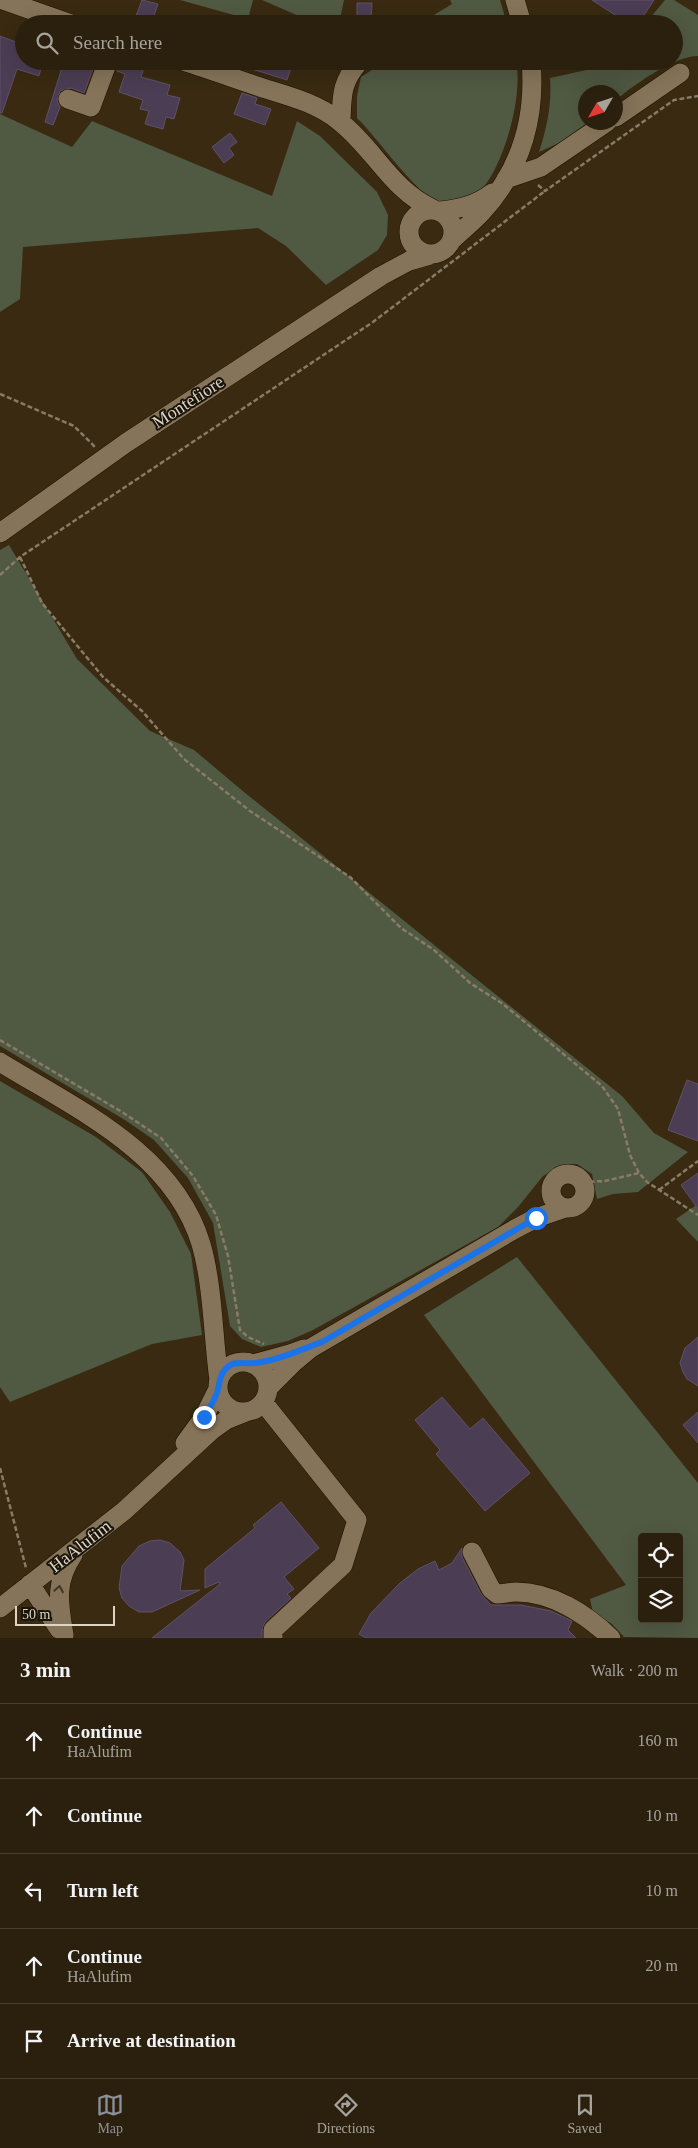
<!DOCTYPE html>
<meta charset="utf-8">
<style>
:root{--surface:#2b200d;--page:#372d1b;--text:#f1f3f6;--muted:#a6a39d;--line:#473e2e;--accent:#8c9099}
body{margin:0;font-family:Georgia,serif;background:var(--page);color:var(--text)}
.controls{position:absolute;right:15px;bottom:15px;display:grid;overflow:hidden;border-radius:5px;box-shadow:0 5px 20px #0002}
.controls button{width:45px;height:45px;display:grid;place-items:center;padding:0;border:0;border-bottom:1px solid var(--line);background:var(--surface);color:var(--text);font:25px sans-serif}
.compass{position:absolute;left:578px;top:85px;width:45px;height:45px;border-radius:50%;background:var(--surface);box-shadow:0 5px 20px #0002;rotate:231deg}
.scale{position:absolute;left:15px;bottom:12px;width:100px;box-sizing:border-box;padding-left:5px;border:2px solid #ddd4c5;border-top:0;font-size:14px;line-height:18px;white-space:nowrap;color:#ddd4c5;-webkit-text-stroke:4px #1b1409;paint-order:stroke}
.stop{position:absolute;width:15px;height:15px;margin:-11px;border:4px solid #1a73e8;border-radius:50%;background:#fff}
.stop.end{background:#1a73e8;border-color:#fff;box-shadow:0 1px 5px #0008}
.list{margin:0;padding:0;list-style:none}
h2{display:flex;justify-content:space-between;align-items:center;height:65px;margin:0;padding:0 20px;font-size:21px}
h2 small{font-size:16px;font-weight:400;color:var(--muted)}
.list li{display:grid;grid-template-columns:32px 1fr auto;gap:15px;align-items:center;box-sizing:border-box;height:75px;padding:0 20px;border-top:1px solid var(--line)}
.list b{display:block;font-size:19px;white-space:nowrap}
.list p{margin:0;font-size:16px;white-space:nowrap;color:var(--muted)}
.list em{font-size:16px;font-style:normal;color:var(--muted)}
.icon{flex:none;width:28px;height:28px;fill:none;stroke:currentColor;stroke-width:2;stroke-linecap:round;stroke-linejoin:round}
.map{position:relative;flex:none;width:698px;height:1638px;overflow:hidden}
.search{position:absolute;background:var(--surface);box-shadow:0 5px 20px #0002;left:15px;right:15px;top:15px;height:55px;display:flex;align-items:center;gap:12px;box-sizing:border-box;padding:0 18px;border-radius:28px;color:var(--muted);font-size:19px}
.sheet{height:440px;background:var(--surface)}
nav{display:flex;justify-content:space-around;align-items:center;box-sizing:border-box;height:70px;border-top:1px solid var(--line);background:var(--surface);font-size:14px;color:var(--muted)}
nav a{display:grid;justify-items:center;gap:2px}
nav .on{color:var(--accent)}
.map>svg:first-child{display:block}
.green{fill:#505942;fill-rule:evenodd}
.building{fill:#4b3d53;stroke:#605069}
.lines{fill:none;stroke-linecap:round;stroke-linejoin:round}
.minor-casing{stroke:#201200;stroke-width:20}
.path{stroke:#887b67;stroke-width:2.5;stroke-dasharray:5 2.5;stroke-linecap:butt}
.minor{stroke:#857459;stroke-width:19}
.oneway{stroke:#403625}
.route{stroke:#1a73e8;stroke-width:6}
.labels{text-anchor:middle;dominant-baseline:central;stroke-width:4;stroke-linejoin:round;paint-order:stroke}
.street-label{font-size:18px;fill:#ddd4c5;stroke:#1b1409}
</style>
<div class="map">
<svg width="698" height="1638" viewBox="0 0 698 1638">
<rect width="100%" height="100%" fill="#392a11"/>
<path class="green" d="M 180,0 L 253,0 L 248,19 Z
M 262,0 L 344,0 L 339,24 L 317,24 Z
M 450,0 L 500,0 L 507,24 L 426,24 L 424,21 L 452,4 Z
M 665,0 L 674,0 L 698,15 L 698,56 C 674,56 634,85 616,100 L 616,92 L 586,92 L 587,123 L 559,143 L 539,152 C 547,127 552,104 550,78 L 609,65 L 613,61 L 674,61 L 674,24 L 645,24 Z
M 386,61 L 516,61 C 523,95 506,156 486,184 C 481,190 474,195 468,198 C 459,203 449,206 439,203 C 417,195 377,137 357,118 L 357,96 L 361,77 Z
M 0,114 L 72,147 L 92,121 L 272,196 L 297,121 L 320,136 L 377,192 L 388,215 L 387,235 L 378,250 L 326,285 L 286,246 L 258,228 L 23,247 L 20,299 L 0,312 Z
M 9,545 L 77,659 L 150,731 L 194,750 L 244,792 L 622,1096 L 654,1133 L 688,1152 L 638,1192 L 613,1194 L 597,1199 L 592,1174 L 577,1164 L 563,1165 L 543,1176 L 518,1207 L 498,1227 L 313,1330 L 288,1341 L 261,1347 L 242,1339 L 230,1326 L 213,1223 L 188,1178 L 154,1140 L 125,1120 L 0,1046 L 0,550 Z
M 0,1081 L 96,1137 L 142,1172 L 170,1212 L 191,1254 L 202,1335 L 152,1344 L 10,1402 L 0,1387 Z
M 698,1204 L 698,1242 L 676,1219 Z
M 517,1257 L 698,1483 L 698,1638 L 624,1637 L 612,1624 L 593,1613 L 590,1599 L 626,1585 L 424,1315 ZM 642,1537 L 679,1537 L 679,1619 L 642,1619 Z"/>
<path class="building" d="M 142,0 L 158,4 L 151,24 L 133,24 Z
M 592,0 L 654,0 L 638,24 L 629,24 Z
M 357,3 L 372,3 L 371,20 L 357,19 Z
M 0,36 L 24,45 L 24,61 L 43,61 L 39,76 L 17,69 L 2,113 L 0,113 Z
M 64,61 L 96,61 L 84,93 L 71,88 L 60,91 L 57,101 L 60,107 L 53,125 L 45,122 Z
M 120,61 L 146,61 L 141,77 L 170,85 L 167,95 L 180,98 L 174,119 L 166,117 L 163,129 L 145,124 L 149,111 L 140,109 L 143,100 L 119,92 L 125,74 L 117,71 Z
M 236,61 L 293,61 L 287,80 L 236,64 Z
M 242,93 L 257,98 L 255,104 L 271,109 L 265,125 L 234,114 Z
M 230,133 L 237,142 L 229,148 L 234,155 L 224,163 L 212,147 Z
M 687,1080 L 698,1084 L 698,1141 L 668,1130 Z
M 698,1173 L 698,1209 L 681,1185 Z
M 698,1337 L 698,1386 L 687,1379 L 683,1372 L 680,1363 L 685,1348 Z
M 442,1397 L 470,1429 L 483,1418 L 530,1473 L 485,1511 L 436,1454 L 440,1450 L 415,1420 Z
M 698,1412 L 698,1443 L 683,1425 Z
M 281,1502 L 319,1548 L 284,1577 L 294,1589 L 287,1594 L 291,1598 L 265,1622 L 262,1630 L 262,1638 L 152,1638 L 220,1584 L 219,1582 L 205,1588 L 205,1569 L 255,1528 L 253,1525 Z
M 160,1540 L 170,1543 L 180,1552 L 184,1560 L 180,1591 L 200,1590 L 152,1612 L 139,1612 L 129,1606 L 122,1598 L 119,1588 L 122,1566 L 139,1546 L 150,1541 Z
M 462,1548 L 462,1557 L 481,1594 L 491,1605 L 521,1605 L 551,1611 L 572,1621 L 568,1630 L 576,1638 L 366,1638 L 359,1634 L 371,1613 L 400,1583 L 418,1569 L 435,1561 L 439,1570 L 452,1563 Z"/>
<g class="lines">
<g class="minor-casing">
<path id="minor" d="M 3,0 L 71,24
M 515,0 L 522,24
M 183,61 C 211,70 239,80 266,89 C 292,97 318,104 339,121 C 375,149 390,189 433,209
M 68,99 L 91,107 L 108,61
M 616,117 L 680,73
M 341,121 C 342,95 341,82 360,61
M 506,179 L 541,167 L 607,122
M409 232a22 22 0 1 1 44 0a22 22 0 1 1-44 0Z
M 440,211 C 460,209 476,205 492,193
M 453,239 C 462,230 473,222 481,213 C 521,170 536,119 531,61
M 0,533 L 126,443 L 381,276 L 409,261 L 430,255
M 0,1062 C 76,1109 173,1152 201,1244 C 213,1285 213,1337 219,1380
M551 1191a17 17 0 1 1 34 0a17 17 0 1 1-34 0Z
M218 1387a25 25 0 1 1 50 0a25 25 0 1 1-50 0Z
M 253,1364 L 290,1354 L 304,1349
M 268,1388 L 293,1363 L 311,1348 L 515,1229 L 536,1218 L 565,1208
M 263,1402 L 357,1520 L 343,1565 L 273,1630 L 273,1638
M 185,1443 L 204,1417 L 218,1389
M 472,1552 L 491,1589 L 497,1594 C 503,1594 509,1592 516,1592 C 552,1592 586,1614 611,1638
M 30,1584 L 59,1629
M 0,1608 L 124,1511 L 212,1430 L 226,1420 L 246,1412
M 64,1635 C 59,1604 54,1583 73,1555"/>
</g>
<path class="path" d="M 538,185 L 545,191 L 674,100 L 698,96
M 0,394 L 74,426 L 96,448
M 20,557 L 42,603 L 103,677 L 142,711 L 184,759 L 250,811 L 350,877 L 401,928 L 434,950 L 470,983 L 503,1004 L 602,1086 L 618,1109 L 630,1155 L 639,1173 L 647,1182 L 698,1215
M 0,575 L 20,557 L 373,322 L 545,191
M 0,1040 L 122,1112 L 161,1138 L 193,1176 L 216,1215 L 228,1256 L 240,1330 L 248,1337 L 264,1344
M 582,1182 L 605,1181 L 639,1173
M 659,1190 L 698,1161
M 0,1468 L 26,1568"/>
<use href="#minor" class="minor"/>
</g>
<defs><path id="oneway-chevron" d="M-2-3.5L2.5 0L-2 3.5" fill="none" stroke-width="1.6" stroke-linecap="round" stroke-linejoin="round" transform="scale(1.25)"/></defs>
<use class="oneway" href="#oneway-chevron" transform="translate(59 1589) rotate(-80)"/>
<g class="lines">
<path class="route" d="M 204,1417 C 209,1408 216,1399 218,1389 C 220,1382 219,1377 224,1371 C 234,1358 243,1365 255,1363 C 279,1360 300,1350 322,1342 L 536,1218"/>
</g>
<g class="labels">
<g class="street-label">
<text transform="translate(188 402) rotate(-33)">Montefiore</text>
<text transform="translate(80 1546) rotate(-38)">HaAlufim</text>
</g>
</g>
</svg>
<div class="controls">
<button><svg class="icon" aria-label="locate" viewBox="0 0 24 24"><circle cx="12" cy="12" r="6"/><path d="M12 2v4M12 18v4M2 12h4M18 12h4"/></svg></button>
<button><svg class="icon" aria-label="layers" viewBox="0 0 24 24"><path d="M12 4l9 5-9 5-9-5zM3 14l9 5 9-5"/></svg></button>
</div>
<svg class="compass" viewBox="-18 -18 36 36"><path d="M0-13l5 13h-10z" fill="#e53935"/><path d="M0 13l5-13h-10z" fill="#a6a39d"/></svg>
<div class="scale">50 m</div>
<div class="stop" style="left:536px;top:1218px"></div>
<div class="stop end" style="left:204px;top:1417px"></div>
<div class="search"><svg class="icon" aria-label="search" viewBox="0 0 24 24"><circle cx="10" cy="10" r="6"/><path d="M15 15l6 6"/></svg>Search here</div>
</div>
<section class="sheet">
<h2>3 min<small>Walk · 200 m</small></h2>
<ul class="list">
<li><svg class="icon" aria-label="ahead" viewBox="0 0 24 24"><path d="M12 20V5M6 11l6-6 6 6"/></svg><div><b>Continue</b><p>HaAlufim</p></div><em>160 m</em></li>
<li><svg class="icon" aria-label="ahead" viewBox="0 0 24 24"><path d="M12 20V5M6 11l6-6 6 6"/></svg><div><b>Continue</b></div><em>10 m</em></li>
<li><svg class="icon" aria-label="left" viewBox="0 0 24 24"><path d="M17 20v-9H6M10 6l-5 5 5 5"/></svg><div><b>Turn left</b></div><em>10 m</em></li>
<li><svg class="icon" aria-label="ahead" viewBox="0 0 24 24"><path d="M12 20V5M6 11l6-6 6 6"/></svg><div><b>Continue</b><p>HaAlufim</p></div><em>20 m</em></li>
<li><svg class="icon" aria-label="arrive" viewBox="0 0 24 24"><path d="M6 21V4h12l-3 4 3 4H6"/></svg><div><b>Arrive at destination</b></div></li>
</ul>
</section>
<nav>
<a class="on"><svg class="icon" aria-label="map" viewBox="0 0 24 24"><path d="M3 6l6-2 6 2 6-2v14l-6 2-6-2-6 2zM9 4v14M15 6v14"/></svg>Map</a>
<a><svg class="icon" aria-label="directions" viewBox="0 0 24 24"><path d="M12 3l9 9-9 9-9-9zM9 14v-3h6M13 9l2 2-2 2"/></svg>Directions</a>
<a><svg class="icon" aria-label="saved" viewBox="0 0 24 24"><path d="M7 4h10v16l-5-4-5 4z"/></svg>Saved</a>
</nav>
